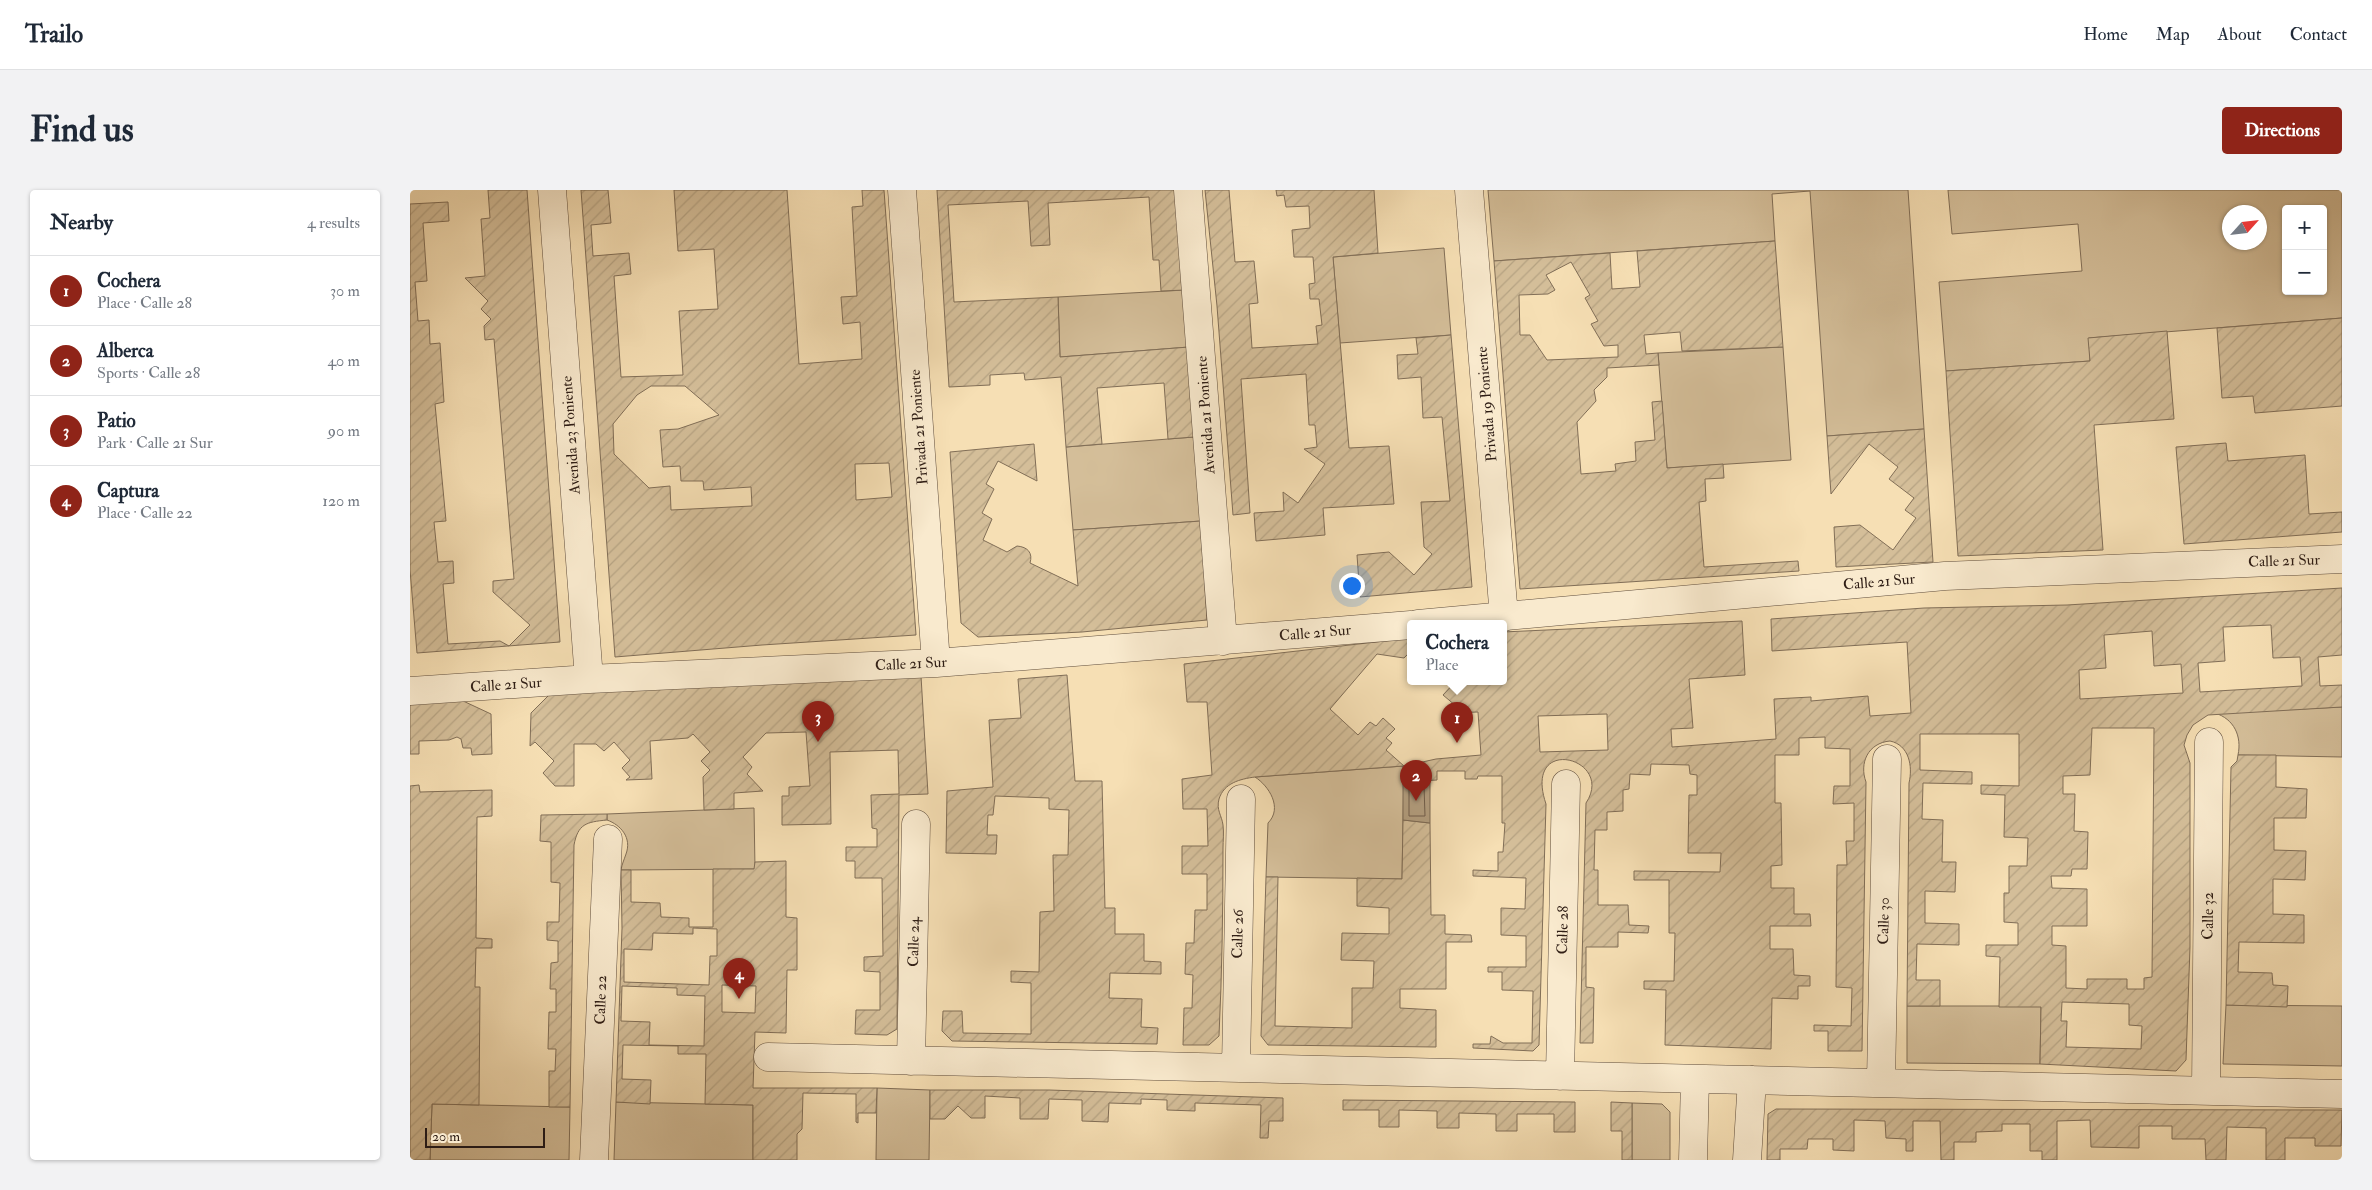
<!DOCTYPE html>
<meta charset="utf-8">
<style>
:root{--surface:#fff;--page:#f2f2f3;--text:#1f2937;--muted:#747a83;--line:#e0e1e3;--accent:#8f2418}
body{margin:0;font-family:"IM FELL Double Pica",serif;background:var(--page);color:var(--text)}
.controls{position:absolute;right:15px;top:15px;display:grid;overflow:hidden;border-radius:5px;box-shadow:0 1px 4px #0004}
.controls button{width:45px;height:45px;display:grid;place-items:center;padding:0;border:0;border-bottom:1px solid var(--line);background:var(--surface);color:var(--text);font:25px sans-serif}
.compass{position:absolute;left:1812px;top:15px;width:45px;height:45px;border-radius:50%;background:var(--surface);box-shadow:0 1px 4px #0004;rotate:63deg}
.scale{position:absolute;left:15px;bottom:12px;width:120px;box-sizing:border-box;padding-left:5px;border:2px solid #2e1d15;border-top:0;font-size:14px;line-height:18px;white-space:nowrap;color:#2e1d15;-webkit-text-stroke:4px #f9eace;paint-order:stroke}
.you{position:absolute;left:941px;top:395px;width:18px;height:18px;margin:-12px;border:4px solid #fff;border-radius:50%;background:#1a73e8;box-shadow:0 0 0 8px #1a73e833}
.badge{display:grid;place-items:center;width:32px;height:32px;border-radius:50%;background:var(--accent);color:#fff;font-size:16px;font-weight:700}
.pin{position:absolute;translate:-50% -41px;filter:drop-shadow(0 1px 2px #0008)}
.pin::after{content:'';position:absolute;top:26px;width:18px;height:15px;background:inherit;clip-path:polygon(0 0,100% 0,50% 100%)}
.popup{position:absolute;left:997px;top:430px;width:100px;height:65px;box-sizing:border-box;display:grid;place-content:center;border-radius:5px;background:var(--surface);filter:drop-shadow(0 1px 4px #0005);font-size:16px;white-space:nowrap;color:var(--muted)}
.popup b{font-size:19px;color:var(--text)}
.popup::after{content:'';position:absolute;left:50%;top:100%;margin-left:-10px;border:10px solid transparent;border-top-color:var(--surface)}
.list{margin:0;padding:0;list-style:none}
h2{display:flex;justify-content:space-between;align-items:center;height:65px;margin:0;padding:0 20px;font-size:21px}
h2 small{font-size:16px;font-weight:400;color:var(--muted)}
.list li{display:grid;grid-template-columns:32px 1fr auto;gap:15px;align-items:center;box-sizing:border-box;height:70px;padding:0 20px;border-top:1px solid var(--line)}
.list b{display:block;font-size:19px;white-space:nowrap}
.list p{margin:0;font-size:16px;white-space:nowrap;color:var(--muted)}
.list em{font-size:16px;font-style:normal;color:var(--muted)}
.map{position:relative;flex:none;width:1932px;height:970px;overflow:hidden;border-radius:5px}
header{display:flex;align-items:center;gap:30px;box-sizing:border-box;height:70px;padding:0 25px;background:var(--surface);border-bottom:1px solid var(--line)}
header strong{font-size:24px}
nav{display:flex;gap:28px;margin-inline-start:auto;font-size:18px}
.intro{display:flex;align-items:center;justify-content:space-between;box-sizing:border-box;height:120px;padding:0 30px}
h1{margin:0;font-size:35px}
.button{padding:12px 22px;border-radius:5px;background:var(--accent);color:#fff;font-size:18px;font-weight:700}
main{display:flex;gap:30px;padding:0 30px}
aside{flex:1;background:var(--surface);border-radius:5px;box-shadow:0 1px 4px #0004}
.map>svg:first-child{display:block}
.grass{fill:#d4be99;stroke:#816e57;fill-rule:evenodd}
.garden{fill:url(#garden-furrows);stroke:#816e57;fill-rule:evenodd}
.water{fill:#b29d7e;stroke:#7d6a54}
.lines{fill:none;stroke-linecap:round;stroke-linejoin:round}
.shore{stroke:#705d4a;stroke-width:1}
.minor-casing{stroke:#604e3d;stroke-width:29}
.minor{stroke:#f9eace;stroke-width:28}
.labels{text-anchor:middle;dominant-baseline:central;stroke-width:4.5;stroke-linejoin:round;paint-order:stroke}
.street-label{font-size:15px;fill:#2e1d15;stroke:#f9eace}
</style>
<header>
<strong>Trailo</strong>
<nav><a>Home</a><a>Map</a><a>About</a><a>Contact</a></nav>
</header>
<div class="intro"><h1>Find us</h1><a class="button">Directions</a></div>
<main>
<aside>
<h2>Nearby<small>4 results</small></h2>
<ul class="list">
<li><span class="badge">1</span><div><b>Cochera</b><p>Place · Calle 28</p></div><em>30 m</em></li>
<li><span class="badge">2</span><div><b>Alberca</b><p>Sports · Calle 28</p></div><em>40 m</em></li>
<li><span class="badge">3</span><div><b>Patio</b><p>Park · Calle 21 Sur</p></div><em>90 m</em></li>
<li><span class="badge">4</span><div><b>Captura</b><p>Place · Calle 22</p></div><em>120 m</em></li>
</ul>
</aside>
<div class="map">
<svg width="1932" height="970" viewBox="0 0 1932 970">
<defs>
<pattern id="garden-furrows" width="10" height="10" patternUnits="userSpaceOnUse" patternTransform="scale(1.25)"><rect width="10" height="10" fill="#d4be99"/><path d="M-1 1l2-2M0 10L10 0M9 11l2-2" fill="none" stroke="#b6a383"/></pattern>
</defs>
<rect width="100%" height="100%" fill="#f6dfb4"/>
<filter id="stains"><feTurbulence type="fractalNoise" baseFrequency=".004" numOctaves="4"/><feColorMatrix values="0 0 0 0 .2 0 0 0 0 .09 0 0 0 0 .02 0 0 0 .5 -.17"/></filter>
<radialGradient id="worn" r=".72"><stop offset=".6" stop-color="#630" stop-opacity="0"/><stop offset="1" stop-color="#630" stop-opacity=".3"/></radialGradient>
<path class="grass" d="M 1078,0 L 1498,0 L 1514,239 L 1417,246 L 1400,1 L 1362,4 L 1365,51 L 1084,71 Z
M 1538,0 L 1932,0 L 1932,128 L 1679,148 L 1680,171 L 1536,181 L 1529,92 L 1672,81 L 1668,34 L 1542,44 ZM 1876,19 L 1913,19 L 1913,101 L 1876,101 ZM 1820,22 L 1850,22 L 1850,52 L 1820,52 Z
M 1034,58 L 1041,145 L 930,153 L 923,67 Z
M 775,100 L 779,157 L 650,167 L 648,107 Z
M 1373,157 L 1381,270 L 1257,278 L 1248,163 Z
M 784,247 L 791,331 L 663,340 L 656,257 Z
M 1932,517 L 1932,567 L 1828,565 C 1832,546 1824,529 1805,523 Z
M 994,576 L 992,689 L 856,687 L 858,633 C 873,618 859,596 845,587 Z
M 344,618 L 345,679 L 211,680 C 212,674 214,670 216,664 C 222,648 211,635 197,630 L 197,624 Z
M 1816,815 L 1932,816 L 1932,876 L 1813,874 Z
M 1497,816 L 1631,816 L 1630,874 L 1497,873 Z
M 467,898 L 520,900 L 519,970 L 466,970 Z
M 206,912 L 343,915 L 343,970 L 204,970 Z
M 1222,913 L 1252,914 L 1260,922 L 1260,970 L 1222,970 Z
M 22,914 L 160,917 L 159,970 L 20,970 Z"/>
<path class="garden" d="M 78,0 L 117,0 L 150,452 L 7,463 L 0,380 L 0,14 L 38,12 L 39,31 L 13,33 L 17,91 L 5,92 L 8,131 L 19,130 L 20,154 L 30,153 L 34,212 L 25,214 L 36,331 L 24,332 L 28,372 L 43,371 L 44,393 L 33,394 L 38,454 L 90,451 L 99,456 L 120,435 L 83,402 L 83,391 L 104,389 L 84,149 L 75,150 L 74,136 L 81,129 L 71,119 L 78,111 L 55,88 L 75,86 L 71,29 L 80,28 Z
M 171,0 L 198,0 L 201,33 L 181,35 L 183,66 L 219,63 L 221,84 L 204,86 L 211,187 L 273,185 L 269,121 L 308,119 L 304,59 L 268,61 L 264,0 L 377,0 L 389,174 L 452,169 L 450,132 L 433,134 L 431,107 L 447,106 L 442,17 L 453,16 L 452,0 L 474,0 L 506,445 L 352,455 L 205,467 ZM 241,196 L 275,196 L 309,225 L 268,239 L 250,240 L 253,277 L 270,276 L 271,291 L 293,291 L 294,300 L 341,297 L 342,316 L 261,320 L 260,296 L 239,298 L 204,264 L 203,234 L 227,205 ZM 479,273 L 482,307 L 446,310 L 445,274 Z
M 527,0 L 768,0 L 775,100 L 751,101 L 749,70 L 743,70 L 739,7 L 638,13 L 640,55 L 621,56 L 618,11 L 538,15 L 544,112 L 648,107 L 650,167 L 779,157 L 784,247 L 758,249 L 754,193 L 687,198 L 692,254 L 656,257 L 651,187 L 615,190 L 614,183 L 580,185 L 580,195 L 539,197 Z
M 795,0 L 819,0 L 825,72 L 844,71 L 848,113 L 839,114 L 842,158 L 908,154 L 906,136 L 912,135 L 909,109 L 900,109 L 899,94 L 905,93 L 903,67 L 884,67 L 882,40 L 900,38 L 899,16 L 876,17 L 874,5 L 867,6 L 866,0 L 964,0 L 968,63 L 923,67 L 939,258 L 979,256 L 984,314 L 913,318 L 915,345 L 846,351 L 844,323 L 874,321 L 873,302 L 888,313 L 915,274 L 894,259 L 907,257 L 905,235 L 899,235 L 896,184 L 831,189 L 840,323 L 823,325 L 807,116 Z
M 1365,51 L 1373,157 L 1272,161 L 1270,142 L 1234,145 L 1236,164 L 1248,163 L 1249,175 L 1197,178 L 1197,187 L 1184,200 L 1186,211 L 1167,232 L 1171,284 L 1206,281 L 1205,274 L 1226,271 L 1225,252 L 1245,250 L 1242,212 L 1252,211 L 1257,278 L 1313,274 L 1314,288 L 1295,289 L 1296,311 L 1289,312 L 1294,377 L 1388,371 L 1389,381 L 1110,399 L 1084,71 L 1200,63 L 1202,99 L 1230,97 L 1227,61 ZM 1161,72 L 1180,105 L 1175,108 L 1188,131 L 1181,134 L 1194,156 L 1208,155 L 1208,167 L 1137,170 L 1120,145 L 1110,145 L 1109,105 L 1138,104 L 1145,100 L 1136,85 Z
M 1932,128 L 1932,216 L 1845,223 L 1843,206 L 1812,208 L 1807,138 Z
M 1757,141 L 1764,229 L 1684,235 L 1693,360 L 1548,366 L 1536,181 L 1680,171 L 1678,148 Z
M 1041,145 L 1062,397 L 950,407 L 947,365 L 979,362 L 1004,385 L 1022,364 L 1014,357 L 1011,312 L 1040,311 L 1032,227 L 1013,228 L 1011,187 L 988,189 L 987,165 L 1008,164 L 1006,148 Z
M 1514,239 L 1523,372 L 1426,377 L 1424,337 L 1450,335 L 1483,360 L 1506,328 L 1495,320 L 1504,308 L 1479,289 L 1488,277 L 1459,254 L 1421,304 L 1417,246 Z
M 1816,253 L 1818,271 L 1895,265 L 1899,324 L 1932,322 L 1932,342 L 1774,354 L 1766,257 Z
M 624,254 L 627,291 L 588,271 L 576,294 L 584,299 L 572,323 L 582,329 L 573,350 L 597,362 L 607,356 C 618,357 623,363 620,373 L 668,396 L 663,340 L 791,331 L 797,430 L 672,442 L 568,447 L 551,433 L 540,262 Z
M 1932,398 L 1932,465 L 1908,467 L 1910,496 L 1932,495 L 1932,517 L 1798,525 L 1783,535 L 1777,545 L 1774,555 L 1780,573 L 1780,757 L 1776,870 L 1766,881 L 1630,874 L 1631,817 L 1589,817 L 1590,767 L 1576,766 L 1576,755 L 1608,755 L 1608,733 L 1594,732 L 1594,703 L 1599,703 L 1599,676 L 1617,676 L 1618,648 L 1594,647 L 1595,605 L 1571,604 L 1571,595 L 1609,596 L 1609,544 L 1510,544 L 1510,580 L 1562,582 L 1562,594 L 1513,593 L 1512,629 L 1533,630 L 1532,672 L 1546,672 L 1545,702 L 1515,701 L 1515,733 L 1549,734 L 1549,755 L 1507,754 L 1506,790 L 1530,790 L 1530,816 L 1497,816 L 1499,593 C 1503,576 1499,555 1480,551 C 1458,553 1449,573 1456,592 L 1452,861 L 1418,861 L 1418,841 L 1404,841 L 1404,835 L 1441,836 L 1442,798 L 1426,797 L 1427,675 L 1437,675 L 1436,651 L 1444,651 L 1444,613 L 1423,614 L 1424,596 L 1440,596 L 1440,559 L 1415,558 L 1415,547 L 1389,548 L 1389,565 L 1365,565 L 1365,613 L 1371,613 L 1372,675 L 1361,676 L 1361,698 L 1384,698 L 1384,724 L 1400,724 L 1401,736 L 1360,736 L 1360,759 L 1383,759 L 1384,785 L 1400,786 L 1400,796 L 1388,796 L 1388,809 L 1362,808 L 1361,859 L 1255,855 L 1256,800 L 1234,799 L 1234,791 L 1264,791 L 1265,743 L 1259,743 L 1259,690 L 1224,690 L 1224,681 L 1310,682 L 1311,663 L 1278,663 L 1279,605 L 1287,605 L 1287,585 L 1280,584 L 1279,575 L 1241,574 L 1240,585 L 1220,584 L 1219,599 L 1213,600 L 1213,621 L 1197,622 L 1197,640 L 1185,640 L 1184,680 L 1188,680 L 1188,715 L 1218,715 L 1219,735 L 1239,736 L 1238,743 L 1208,742 L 1208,757 L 1176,757 L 1176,797 L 1184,798 L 1183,853 L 1170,853 L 1176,613 C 1206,568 1112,543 1136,614 L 1129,855 L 1123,861 L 1063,858 L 1063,854 L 1080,854 L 1081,846 L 1093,853 L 1122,853 L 1123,801 L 1092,800 L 1092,782 L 1078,782 L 1078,777 L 1116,777 L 1116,746 L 1091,745 L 1091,718 L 1115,719 L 1116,688 L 1063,686 L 1063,680 L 1088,681 L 1088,662 L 1093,662 L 1095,633 L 1092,633 L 1092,586 L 1068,586 L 1067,589 L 1055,589 L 1055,581 L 1027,581 L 1027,590 L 993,592 L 993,576 L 845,587 C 830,589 814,593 809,609 C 806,620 812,626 813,635 C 814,643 813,651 813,658 C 813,721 812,783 809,846 L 799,855 L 773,855 L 774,818 L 782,818 L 783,785 L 775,784 L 776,753 L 784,753 L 785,720 L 797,720 L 797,684 L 772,684 L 772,656 L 798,656 L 797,619 L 773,619 L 772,589 L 802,585 L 797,512 L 777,512 L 774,474 L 1001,448 L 1001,461 L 994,468 L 967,464 L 920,519 L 948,545 L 960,532 L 966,536 L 973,528 L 985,539 L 976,548 L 982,553 L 976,560 L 994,576 L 1026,569 L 1071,565 L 1068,522 L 1040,523 L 1046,516 L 1033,505 L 1045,492 L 1093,492 L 1093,442 L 1332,431 L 1335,485 L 1279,489 L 1283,538 L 1261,539 L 1262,557 L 1366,549 L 1364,509 L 1401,507 L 1401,511 L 1458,506 L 1460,526 L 1501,523 L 1497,452 L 1362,461 L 1361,429 L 1514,418 L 1657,415 ZM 1861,435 L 1863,468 L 1890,467 L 1892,496 L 1790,502 L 1788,473 L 1815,471 L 1813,437 ZM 1742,441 L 1744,476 L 1771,474 L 1773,503 L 1670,509 L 1669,480 L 1696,478 L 1694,445 ZM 1197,524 L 1198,560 L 1130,562 L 1128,526 ZM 1682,538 L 1744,538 L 1742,787 L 1734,788 L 1734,799 L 1717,799 L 1717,789 L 1677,789 L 1677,799 L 1656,798 L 1656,756 L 1642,755 L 1642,736 L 1677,736 L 1677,699 L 1642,698 L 1641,686 L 1661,686 L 1662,679 L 1677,679 L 1678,642 L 1664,641 L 1665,604 L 1653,604 L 1653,586 L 1680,585 ZM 1652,812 L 1719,814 L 1719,835 L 1732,836 L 1731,859 L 1656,857 L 1657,831 L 1651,831 Z
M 657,485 L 665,591 L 692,591 L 695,718 L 705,718 L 705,744 L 734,744 L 734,771 L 751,772 L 751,784 L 700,783 L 699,808 L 732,809 L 731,837 L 748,838 L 747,854 L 542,851 L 532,841 L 533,821 L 552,821 L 553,843 L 621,844 L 621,793 L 601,792 L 601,781 L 629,782 L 630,722 L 644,721 L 643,665 L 658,665 L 659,620 L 639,619 L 639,608 L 585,606 L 583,625 L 578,625 L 577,645 L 587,645 L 586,664 L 536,663 L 537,601 L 583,597 L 579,530 L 611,528 L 608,489 Z
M 511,486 L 518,604 L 489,605 L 487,839 L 477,845 L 445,844 L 446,820 L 470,820 L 470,782 L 454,781 L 454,767 L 473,766 L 472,688 L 445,688 L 445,671 L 436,671 L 436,657 L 467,657 L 467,639 L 462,638 L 461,605 L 489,604 L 488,560 L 420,562 L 421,634 L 372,635 L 372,606 L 379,606 L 379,597 L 400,596 L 396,542 L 356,543 L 333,567 L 342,577 L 337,584 L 353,601 L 324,603 L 324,619 L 294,620 L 293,587 L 300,580 L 291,571 L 300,562 L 283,544 L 278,548 L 240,551 L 242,589 L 216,590 L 220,587 L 212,578 L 220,570 L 204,552 L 194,561 L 186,554 L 164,554 L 164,596 L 145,596 L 133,583 L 144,571 L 125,552 L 120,556 L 121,523 L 140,504 Z
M 51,510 L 81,524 L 82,564 L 62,565 L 61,558 L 53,558 L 51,549 L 47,547 L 39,550 L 9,551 L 9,564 L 0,564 L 0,512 Z
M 1828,565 L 1866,565 L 1866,597 L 1897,599 L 1896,628 L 1864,628 L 1864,660 L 1896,661 L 1895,690 L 1863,689 L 1863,724 L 1894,725 L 1894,753 L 1829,752 L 1828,782 L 1862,783 L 1863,795 L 1878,796 L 1877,817 L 1816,815 L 1821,577 L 1827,571 Z
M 9,595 L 10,602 L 82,600 L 82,626 L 67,627 L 66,748 L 82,749 L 82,758 L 66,758 L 65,797 L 70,797 L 69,915 L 22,914 L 20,970 L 0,970 L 0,596 Z
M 197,624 L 197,630 C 176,632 168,634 164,655 L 160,917 L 139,917 L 139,881 L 145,881 L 146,859 L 138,859 L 139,822 L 146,822 L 146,799 L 140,799 L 141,773 L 148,772 L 148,751 L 137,750 L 137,732 L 149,732 L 150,693 L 141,692 L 141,652 L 130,651 L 131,625 Z
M 993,630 L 1020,633 L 1021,725 L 1035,725 L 1035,744 L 1061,745 L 1062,752 L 1036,752 L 1036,799 L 990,799 L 990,818 L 1026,820 L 1026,857 L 858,855 L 851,846 L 856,687 L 868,687 L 865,836 L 942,838 L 942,798 L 963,798 L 964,771 L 931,770 L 932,743 L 979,744 L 979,718 L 947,716 L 947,688 L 992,689 Z
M 376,671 L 376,727 L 387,728 L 387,780 L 377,780 L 376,843 L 345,842 L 343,898 L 467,898 L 466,923 L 448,923 L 448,933 L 446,932 L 446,904 L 393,903 L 392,939 L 387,944 L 387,970 L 343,970 L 343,915 L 295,914 L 296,864 L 268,864 L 268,856 L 213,855 L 212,889 L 241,890 L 240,914 L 206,912 L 212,738 L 211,680 L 221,680 L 221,712 L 250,713 L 251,727 L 279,728 L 279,737 L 303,737 L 303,679 L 344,679 L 345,672 ZM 283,738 L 307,739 L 307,766 L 300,766 L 299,795 L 214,792 L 214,759 L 242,760 L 243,743 L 283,744 ZM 312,795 L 346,796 L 345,823 L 312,822 ZM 212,796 L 267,798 L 267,805 L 295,806 L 294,856 L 239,855 L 240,832 L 211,831 Z
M 520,900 L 639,900 L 873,908 L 873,931 L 859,931 L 858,948 L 850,948 L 851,915 L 785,913 L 785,921 L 757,920 L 757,910 L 731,909 L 731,914 L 699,913 L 698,932 L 672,931 L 672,910 L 639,909 L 638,929 L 610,929 L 610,908 L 575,906 L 575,928 L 561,928 L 548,916 L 535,929 L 520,929 Z
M 933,910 L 1165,912 L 1165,942 L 1144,942 L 1144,924 L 1107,924 L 1107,941 L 1086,941 L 1086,924 L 1049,923 L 1049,938 L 1027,938 L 1027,921 L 989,920 L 989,937 L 969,937 L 969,920 L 933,920 Z
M 1201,912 L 1222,913 L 1222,970 L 1212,970 L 1212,941 L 1201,941 Z
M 1366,919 L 1932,920 L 1931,956 L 1905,956 L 1905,948 L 1875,948 L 1875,970 L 1856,970 L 1856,938 L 1817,937 L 1816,970 L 1796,970 L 1795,949 L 1762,949 L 1762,936 L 1729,936 L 1729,958 L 1681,957 L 1680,930 L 1647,931 L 1647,970 L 1632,970 L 1632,961 L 1620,961 L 1620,934 L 1592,934 L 1592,941 L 1566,942 L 1566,952 L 1544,952 L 1544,970 L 1531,970 L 1530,931 L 1503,931 L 1503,961 L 1496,961 L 1496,949 L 1476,948 L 1475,931 L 1444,930 L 1444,961 L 1423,960 L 1423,949 L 1398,949 L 1397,959 L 1370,959 L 1370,970 L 1357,970 L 1358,924 Z"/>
<path class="water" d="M 1020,590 L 1020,633 L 993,630 L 993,592 Z"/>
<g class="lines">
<path class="shore" d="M 1014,596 L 1015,626 L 999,626 L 999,598 Z"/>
<g class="minor-casing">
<path id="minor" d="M 142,0 L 179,489
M 492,0 L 526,473
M 778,0 L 813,451
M 1059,0 L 1094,427
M 1008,434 L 1535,386 L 1932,369
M 0,501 L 179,489 L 526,473 L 1001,435
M 358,867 L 1932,904
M 501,871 L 506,634
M 826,878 L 831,609
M 1150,886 L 1156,594
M 1471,893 L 1477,569
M 1796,900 L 1799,552
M 184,970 L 198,649
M 1283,970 L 1285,889
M 1337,970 L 1342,890"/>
</g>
<use href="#minor" class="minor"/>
</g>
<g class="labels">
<g class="street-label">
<text transform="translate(1077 214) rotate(-95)">Privada 19 Poniente</text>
<text transform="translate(796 225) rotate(-94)">Avenida 21 Poniente</text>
<text transform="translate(509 237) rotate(-94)">Privada 21 Poniente</text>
<text transform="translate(161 245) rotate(-94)">Avenida 23 Poniente</text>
<text transform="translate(1874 371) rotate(-2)">Calle 21 Sur</text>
<text transform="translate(1469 392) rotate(-5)">Calle 21 Sur</text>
<text transform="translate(905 443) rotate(-5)">Calle 21 Sur</text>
<text transform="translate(501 474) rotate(-3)">Calle 21 Sur</text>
<text transform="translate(96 495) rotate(-4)">Calle 21 Sur</text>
<text transform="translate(1798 726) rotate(-90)">Calle 32</text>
<text transform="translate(1474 731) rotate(-89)">Calle 30</text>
<text transform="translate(1153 740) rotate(-89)">Calle 28</text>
<text transform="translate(828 744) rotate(-89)">Calle 26</text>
<text transform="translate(504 752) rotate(-89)">Calle 24</text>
<text transform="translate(191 810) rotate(-88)">Calle 22</text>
</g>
</g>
<rect width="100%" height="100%" filter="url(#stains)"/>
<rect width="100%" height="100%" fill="url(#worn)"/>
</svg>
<div class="controls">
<button>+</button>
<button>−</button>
</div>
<svg class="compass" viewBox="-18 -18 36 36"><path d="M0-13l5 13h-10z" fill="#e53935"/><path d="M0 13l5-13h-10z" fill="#747a83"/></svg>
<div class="scale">20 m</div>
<div class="you"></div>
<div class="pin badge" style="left:1047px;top:553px">1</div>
<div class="popup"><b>Cochera</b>Place</div>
<div class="pin badge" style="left:1006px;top:611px">2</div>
<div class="pin badge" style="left:408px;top:552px">3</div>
<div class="pin badge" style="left:329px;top:809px">4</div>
</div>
</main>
